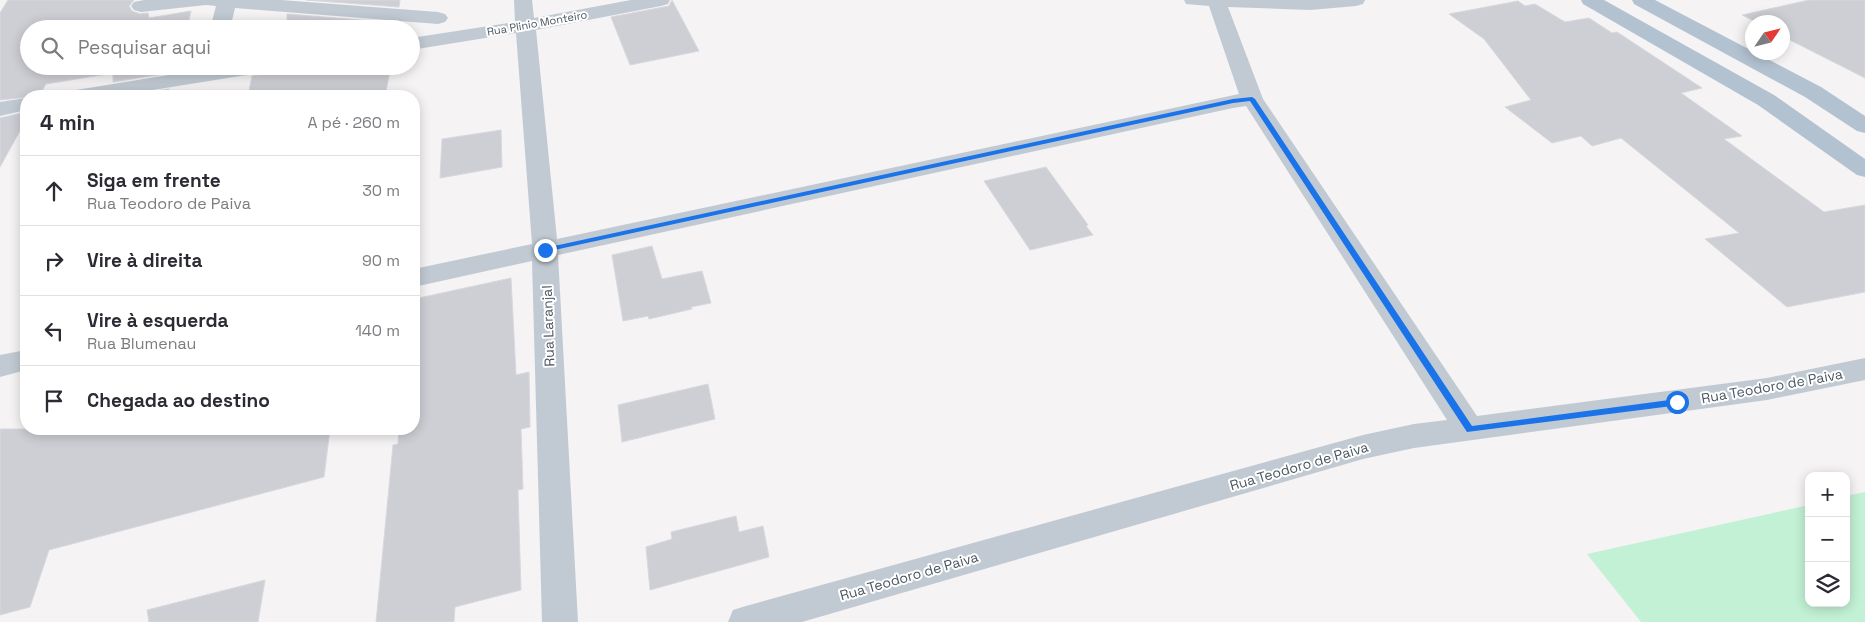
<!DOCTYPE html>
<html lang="pt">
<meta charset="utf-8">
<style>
:root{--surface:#fff;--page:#f2f2f3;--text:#2b2b33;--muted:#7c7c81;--line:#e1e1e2}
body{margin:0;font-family:"Space Grotesk",sans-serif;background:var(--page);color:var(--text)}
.controls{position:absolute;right:15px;bottom:15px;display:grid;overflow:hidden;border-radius:10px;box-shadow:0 2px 12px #0003}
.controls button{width:45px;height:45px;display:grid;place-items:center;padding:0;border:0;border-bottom:1px solid var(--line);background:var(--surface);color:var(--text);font:25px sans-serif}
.compass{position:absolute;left:1745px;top:15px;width:45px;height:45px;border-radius:50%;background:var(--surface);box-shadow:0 2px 12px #0003;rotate:55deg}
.stop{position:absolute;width:15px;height:15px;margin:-11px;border:4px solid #1a73e8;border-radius:50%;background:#fff}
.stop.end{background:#1a73e8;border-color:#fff;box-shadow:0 1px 5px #0008}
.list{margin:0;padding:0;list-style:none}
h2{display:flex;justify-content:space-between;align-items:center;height:65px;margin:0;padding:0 20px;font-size:21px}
h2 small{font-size:16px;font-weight:400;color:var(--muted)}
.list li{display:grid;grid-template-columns:32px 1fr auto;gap:15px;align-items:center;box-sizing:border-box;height:70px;padding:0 20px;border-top:1px solid var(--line)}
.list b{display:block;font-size:19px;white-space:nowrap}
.list p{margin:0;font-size:16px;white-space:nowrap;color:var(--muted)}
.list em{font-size:16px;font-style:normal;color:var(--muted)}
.icon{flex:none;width:28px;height:28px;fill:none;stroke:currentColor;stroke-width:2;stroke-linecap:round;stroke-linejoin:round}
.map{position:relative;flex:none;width:1865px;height:622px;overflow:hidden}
.search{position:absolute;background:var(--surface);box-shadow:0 2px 12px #0003;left:20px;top:20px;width:400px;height:55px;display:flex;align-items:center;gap:12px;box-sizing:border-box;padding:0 18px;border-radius:28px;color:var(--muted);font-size:19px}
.panel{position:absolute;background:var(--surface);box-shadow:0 2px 12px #0003;left:20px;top:90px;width:400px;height:345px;border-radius:20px}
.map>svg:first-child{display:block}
.green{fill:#c3f1d5}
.building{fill:#cdcfd5;stroke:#d7d9de}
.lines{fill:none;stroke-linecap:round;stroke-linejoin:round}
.minor{fill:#c1cad2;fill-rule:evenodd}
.major{fill:#b3c2d1;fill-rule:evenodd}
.route{fill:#1a73e8}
.labels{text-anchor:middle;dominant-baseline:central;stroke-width:4;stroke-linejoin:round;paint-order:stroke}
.far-street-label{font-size:11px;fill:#4a5661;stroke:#fff}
.street-label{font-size:14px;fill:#4a5661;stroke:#fff}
</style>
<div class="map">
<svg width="1865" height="622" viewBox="0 0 1865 622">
<rect width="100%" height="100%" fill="#f5f3f3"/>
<path class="green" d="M 1865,492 L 1865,622 L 1641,622 L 1587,554 L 1809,505 L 1809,603 L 1846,603 L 1846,496 Z"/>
<path class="building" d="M 8,0 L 134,0 L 129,6 L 132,11 L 140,14 L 148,13 L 149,18 L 191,11 L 187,29 L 29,29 L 29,66 L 176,66 L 174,72 L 113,82 L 113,73 L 46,84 L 39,96 L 0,100 L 0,13 Z
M 306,0 L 400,0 L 399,7 Z
M 672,0 L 699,51 L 630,65 L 611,17 L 669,6 Z
M 1809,0 L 1865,0 L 1865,78 L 1782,36 L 1782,22 L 1756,22 L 1742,15 Z
M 1518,1 L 1525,6 L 1535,4 L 1565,22 L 1589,18 L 1612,33 L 1617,32 L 1702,88 L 1681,93 L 1742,136 L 1724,139 L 1824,212 L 1865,205 L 1865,292 L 1787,307 L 1705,239 L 1739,233 L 1621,138 L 1592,146 L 1581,136 L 1552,143 L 1505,107 L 1531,100 L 1484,39 L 1449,14 Z
M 287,14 L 397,23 L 396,29 L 261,29 L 262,25 L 287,22 Z
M 277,66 L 391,66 L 385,96 L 248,96 L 252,76 L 273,72 Z
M 169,89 L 167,96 L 125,96 Z
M 26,112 L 26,120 L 0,167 L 0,118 Z
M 501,130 L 502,167 L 440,178 L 442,139 Z
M 1046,167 L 1088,225 L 1086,226 L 1093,235 L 1030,250 L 984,181 Z
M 652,246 L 662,279 L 702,271 L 711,303 L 691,307 L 692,309 L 649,319 L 648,316 L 623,321 L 612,255 Z
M 511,278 L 516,375 L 529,372 L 530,427 L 521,429 L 523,489 L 518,490 L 521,590 L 455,607 L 454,622 L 376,622 L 393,445 L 398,444 L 399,429 L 414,429 L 414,299 Z
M 708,384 L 715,419 L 622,442 L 618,405 Z
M 0,429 L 330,429 L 324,477 L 49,550 L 30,607 L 0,615 Z
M 736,516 L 739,532 L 763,526 L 769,557 L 650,590 L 646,547 L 672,539 L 671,532 Z
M 265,580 L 258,622 L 149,622 L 147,610 Z"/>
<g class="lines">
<path class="minor" d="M 144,0 L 281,0 L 438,12 L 445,14 L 448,18 L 445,22 L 438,24 L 235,8 L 230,29 L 210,29 L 216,6 L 206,5 L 141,12 L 134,10 L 131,6 L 134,2 Z
M 514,0 L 532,0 L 534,18 L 631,0 L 670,0 L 668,4 L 661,6 L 536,30 L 557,239 L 1239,94 L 1209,6 L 1186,4 L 1184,0 L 1365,0 L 1363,4 L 1356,6 L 1310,10 L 1228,7 L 1263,99 L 1477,416 L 1767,378 L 1865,358 L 1865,380 L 1767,400 L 1414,448 L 1363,459 L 802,622 L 728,622 L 733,610 L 746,606 L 1363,435 L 1414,424 L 1447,420 L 1246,106 L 1233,108 L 558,255 L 578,622 L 542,622 L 532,261 L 414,287 L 414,269 L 532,244 L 516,33 L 411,50 L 411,38 L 515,22 Z
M 224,66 L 275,66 L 272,70 L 265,72 L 115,96 L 65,96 L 68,91 L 76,90 Z
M 26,98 L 26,110 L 0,116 L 0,102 Z
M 26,350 L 26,370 L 0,377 L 0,355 Z"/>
<path class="major" d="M 1581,0 L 1604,0 L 1774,95 L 1865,159 L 1865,177 L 1857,175 L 1758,105 L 1583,4 Z
M 1632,0 L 1655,0 L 1821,87 L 1865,116 L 1865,133 L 1857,131 L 1805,97 L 1634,4 Z"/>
</g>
<path class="route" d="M 1252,97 L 1255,99 L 1472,426 L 1677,399 L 1680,400 L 1680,405 L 1467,432 L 1250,101 L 1233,103 L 545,252 L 541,250 L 545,248 L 1233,99 Z"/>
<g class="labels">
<g class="far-street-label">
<text transform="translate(537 23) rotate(-10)">Rua Plinio Monteiro</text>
</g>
<g class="street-label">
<text transform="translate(548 326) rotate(-92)">Rua Laranjal</text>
<text transform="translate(1772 386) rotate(-10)">Rua Teodoro de Paiva</text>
<text transform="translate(1299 466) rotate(-16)">Rua Teodoro de Paiva</text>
<text transform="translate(909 576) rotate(-16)">Rua Teodoro de Paiva</text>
</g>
</g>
</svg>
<div class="controls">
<button>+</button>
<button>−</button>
<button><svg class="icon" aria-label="layers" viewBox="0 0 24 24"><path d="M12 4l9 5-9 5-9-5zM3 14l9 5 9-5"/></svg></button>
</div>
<svg class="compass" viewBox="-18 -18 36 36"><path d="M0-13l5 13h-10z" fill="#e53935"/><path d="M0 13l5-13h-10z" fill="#7c7c81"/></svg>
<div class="stop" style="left:1677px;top:402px"></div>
<div class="stop end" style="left:545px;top:250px"></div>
<div class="search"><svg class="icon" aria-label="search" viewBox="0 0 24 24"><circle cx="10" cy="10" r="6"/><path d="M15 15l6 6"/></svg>Pesquisar aqui</div>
<section class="panel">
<h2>4 min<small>A pé · 260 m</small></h2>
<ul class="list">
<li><svg class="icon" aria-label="ahead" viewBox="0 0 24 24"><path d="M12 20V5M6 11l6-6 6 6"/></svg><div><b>Siga em frente</b><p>Rua Teodoro de Paiva</p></div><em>30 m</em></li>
<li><svg class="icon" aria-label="right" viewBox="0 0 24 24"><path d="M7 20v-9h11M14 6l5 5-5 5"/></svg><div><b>Vire à direita</b></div><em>90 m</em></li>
<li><svg class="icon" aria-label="left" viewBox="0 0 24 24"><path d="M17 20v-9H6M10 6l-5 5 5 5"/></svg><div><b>Vire à esquerda</b><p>Rua Blumenau</p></div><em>140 m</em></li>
<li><svg class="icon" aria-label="arrive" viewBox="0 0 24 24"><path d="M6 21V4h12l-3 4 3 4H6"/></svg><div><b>Chegada ao destino</b></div></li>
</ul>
</section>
</div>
